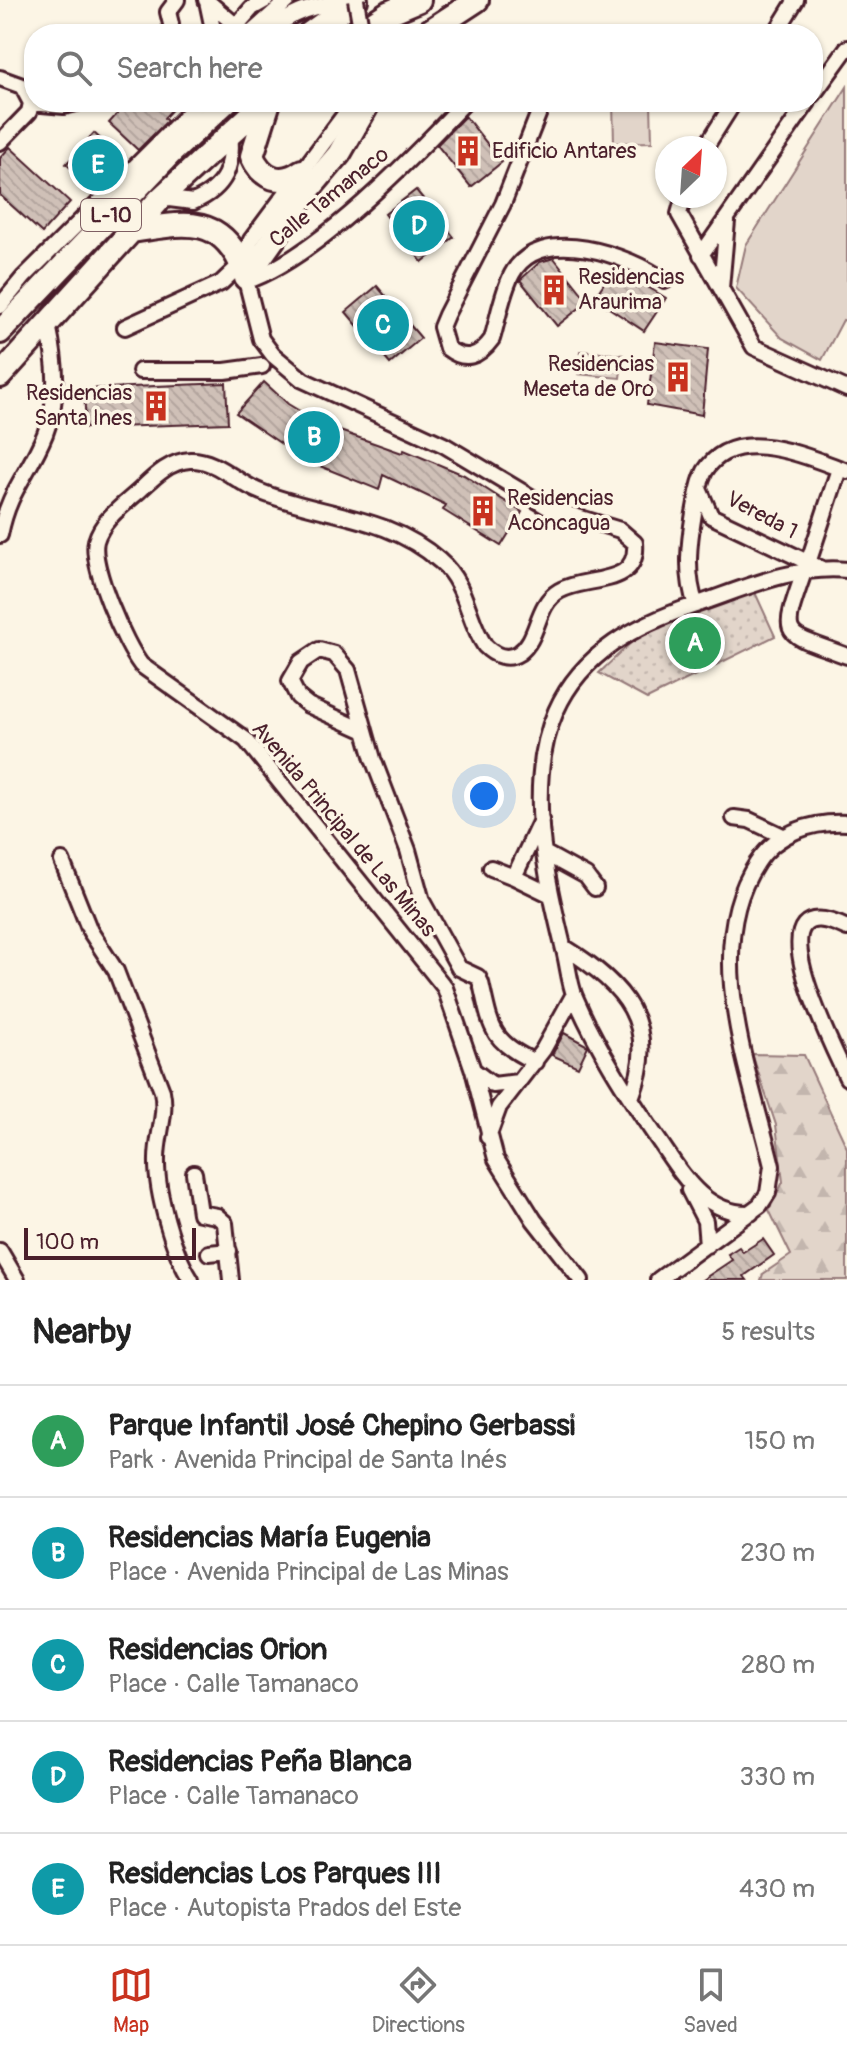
<!DOCTYPE html>
<meta charset="utf-8">
<style>
:root{--surface:#fff;--page:#f2f2f2;--text:#222;--muted:#767676;--line:#e0e0e0;--accent:#c8321e}
body{margin:0;font-family:Pangolin,sans-serif;background:var(--page);color:var(--text)}
.compass{position:absolute;left:655px;top:136px;width:72px;height:72px;border-radius:50%;background:var(--surface);box-shadow:0 2px 6px #0004;rotate:25deg}
.scale{position:absolute;left:24px;bottom:20px;width:172px;box-sizing:border-box;padding-left:8px;border:4px solid #4a1f2b;border-top:0;font-size:22px;line-height:28px;white-space:nowrap;color:#4a1f2b;-webkit-text-stroke:6px #fcf5e5;paint-order:stroke}
.you{position:absolute;left:484px;top:796px;width:28px;height:28px;margin:-20px;border:6px solid #fff;border-radius:50%;background:#1a73e8;box-shadow:0 0 0 12px #1a73e833}
.badge{display:grid;place-items:center;width:52px;height:52px;border-radius:50%;background:var(--accent);color:#fff;font-size:26px;font-weight:700}
.pin{position:absolute;translate:-50% -50%;border:4px solid #fff;box-shadow:0 2px 8px #0006}
.list{margin:0;padding:0;list-style:none}
h2{display:flex;justify-content:space-between;align-items:center;height:104px;margin:0;padding:0 32px;font-size:34px}
h2 small{font-size:26px;font-weight:400;color:var(--muted)}
.list li{display:grid;grid-template-columns:52px 1fr auto;gap:24px;align-items:center;box-sizing:border-box;height:112px;padding:0 32px;border-top:2px solid var(--line)}
.list b{display:block;font-size:30px;white-space:nowrap}
.list p{margin:0;font-size:26px;white-space:nowrap;color:var(--muted)}
.list em{font-size:26px;font-style:normal;color:var(--muted)}
.icon{flex:none;width:44px;height:44px;fill:none;stroke:currentColor;stroke-width:2;stroke-linecap:round;stroke-linejoin:round}
.map{position:relative;flex:none;width:847px;height:1280px;overflow:hidden}
.search{position:absolute;background:var(--surface);box-shadow:0 2px 6px #0004;left:24px;right:24px;top:24px;height:88px;display:flex;align-items:center;gap:20px;box-sizing:border-box;padding:0 28px;border-radius:32px;color:var(--muted);font-size:30px}
.sheet{height:664px;background:var(--surface)}
nav{display:flex;justify-content:space-around;align-items:center;box-sizing:border-box;height:112px;border-top:2px solid var(--line);background:var(--surface);font-size:22px;color:var(--muted)}
nav a{display:grid;justify-items:center;gap:4px}
nav .on{color:var(--accent)}
.map>svg:first-child{display:block}
.green{fill:url(#green-dots);stroke:#967a7a;stroke-width:2}
.forest{fill:url(#forest-firs);stroke:#967a7a;stroke-width:2}
.pitch{fill:#e2d5ca;stroke:#967a7a;stroke-width:2}
.building{fill:url(#building-back-hatch);stroke:#4a1f2b;stroke-width:2}
.lines{fill:none;stroke-linecap:round;stroke-linejoin:round}
.minor-tunnel{stroke:#d8cac0;stroke-width:14;stroke-dasharray:14 7;stroke-linecap:butt}
.minor-casing{stroke:#4a1f2b;stroke-width:20}
.highway-casing{stroke:#4a1f2b;stroke-width:28}
.minor{stroke:#fcf5e5;stroke-width:14}
.highway{stroke:#fcf5e5;stroke-width:22}
.minor-bridge-casing{stroke:#4a1f2b;stroke-width:20;stroke-linecap:butt}
.minor-bridge{stroke:#fcf5e5;stroke-width:14}
.labels{text-anchor:middle;dominant-baseline:central;stroke-width:7;stroke-linejoin:round;paint-order:stroke}
.shield{fill:#fcf5e5;stroke:#7f5f63;stroke-width:2}
.shield-label{font-size:20px;font-weight:bold;fill:#4a1f2b}
.poi-label{font-size:22px;fill:#4a1f2b;stroke:#fcf5e5;text-anchor:start}
.street-label{font-size:22px;fill:#4a1f2b;stroke:#fcf5e5}
</style>
<div class="map">
<svg width="847" height="1280" viewBox="0 0 847 1280">
<defs>
<pattern id="green-dots" width="8" height="8" patternUnits="userSpaceOnUse" patternTransform="scale(2)"><rect width="8" height="8" fill="#e2d5ca"/><path d="M2 2h.1M6 6h.1" fill="none" stroke="#c3b6ae" stroke-width="1.8" stroke-linecap="round"/></pattern>
<pattern id="forest-firs" width="22" height="20" patternUnits="userSpaceOnUse" patternTransform="scale(2)"><rect width="22" height="20" fill="#e2d5ca"/><path d="M5 1l3.5 6h-7zM16 11l3.5 6h-7z" fill="#c3b6ae"/></pattern>
<pattern id="building-back-hatch" width="6" height="6" patternUnits="userSpaceOnUse" patternTransform="scale(2)"><rect width="6" height="6" fill="#cfc0b7"/><path d="M-1 5l2 2M0 0l6 6M5-1l2 2" fill="none" stroke="#b3a59e"/></pattern>
</defs>
<rect width="100%" height="100%" fill="#fcf5e5"/>
<filter id="ink" filterUnits="userSpaceOnUse"><feTurbulence type="fractalNoise" baseFrequency=".0125" numOctaves="2"/><feDisplacementMap in="SourceGraphic" scale="16" xChannelSelector="R" yChannelSelector="G"/><feConvolveMatrix kernelMatrix="1 2 1 2 8 2 1 2 1" color-interpolation-filters="sRGB"/></filter>
<g filter="url(#ink)">
<path class="green" d="M 753,588 L 775,636 L 647,699 L 599,673 L 638,636 Z"/>
<path class="forest" d="M 752,1054 L 804,1055 L 847,1148 L 847,1280 L 761,1280 L 763,1274 L 791,1255 L 769,1210 L 783,1182 L 776,1125 Z"/>
<path class="pitch" d="M 847,87 L 847,321 L 843,320 L 822,360 L 782,338 L 736,288 L 746,245 Z
M 613,102 L 651,102 L 652,142 L 614,143 Z
M 580,351 L 623,355 L 620,378 L 578,374 Z"/>
<path class="building" d="M 128,102 L 179,102 L 164,118 L 167,121 L 138,150 L 109,123 Z
M 465,116 L 502,162 L 471,187 L 437,145 Z
M 94,133 L 126,162 L 97,191 L 66,164 Z
M 10,147 L 70,202 L 42,233 L 0,195 L 0,158 Z
M 416,190 L 454,237 L 422,262 L 385,214 Z
M 554,258 L 588,301 L 557,326 L 520,280 L 540,262 Z
M 615,267 L 666,298 L 644,331 L 594,298 Z
M 377,286 L 421,338 L 390,364 L 346,312 Z
M 655,342 L 708,349 L 702,415 L 647,405 Z
M 264,382 L 288,404 L 323,425 L 402,453 L 404,450 L 464,475 L 522,512 L 501,546 L 443,510 L 446,505 L 383,475 L 379,490 L 305,460 L 236,413 Z
M 226,383 L 228,423 L 86,428 L 84,389 Z
M 564,1033 L 588,1046 L 578,1067 L 552,1055 Z
M 763,1239 L 774,1255 L 744,1276 L 747,1280 L 702,1280 L 732,1260 L 728,1254 L 739,1247 L 743,1252 Z"/>
<g class="lines">
<path class="minor-tunnel" d="M 171,24 L 180,34"/>
<g class="minor-casing">
<path id="minor" d="M 206,0 L 246,34
M 207,1 L 214,34
M 171,24 L 168,12 L 177,0
M 229,34 L 252,8 L 266,0
M 250,34 L 288,0
M 271,34 C 286,12 320,4 346,2
M 775,34 L 796,0
M 0,78 L 22,86 L 31,103 L 29,112 L 0,142
M 813,95 L 847,48
M 543,102 L 503,204 L 446,315 L 441,327 L 447,348 C 465,362 479,357 492,339 C 498,319 502,293 512,274 C 540,222 630,256 665,281
M 31,103 L 64,106 L 80,102
M 705,148 L 734,102
M 684,196 L 679,214 L 754,347 L 847,389
M 161,198 L 193,202 C 226,188 234,166 230,133
M 701,255 L 808,102
M 244,272 L 261,339 L 273,355 L 303,380 L 444,445 L 551,509 L 620,530 L 635,543 C 639,588 586,575 559,591 C 535,605 540,638 519,653 C 507,661 494,655 485,646 C 467,619 467,584 440,561 C 389,515 321,516 261,492 C 236,483 217,459 190,460 C 169,461 153,478 139,491 C 123,505 102,520 96,541 C 90,566 125,644 141,665 L 246,740 L 445,988 L 473,1070 L 496,1159 L 534,1220 L 581,1280
M 247,281 C 316,258 414,156 465,102
M 721,288 L 727,221
M 0,306 L 24,277 L 200,102
M 125,327 L 221,283 L 241,264 L 251,240 L 354,102
M 140,371 L 225,371 L 262,366
M 700,491 L 711,516 L 820,568
M 0,535 C 9,489 29,474 45,434 C 60,396 56,362 48,324
M 808,563 L 839,469
M 804,572 C 780,641 781,631 847,656
M 696,605 C 685,575 689,543 694,513 C 697,499 698,484 705,471 C 735,423 807,457 847,471
M 365,731 L 308,705 L 298,697 L 290,681 L 301,662 L 319,650 L 334,654 L 348,670 L 373,759 L 408,850 L 422,901 L 459,968 L 478,977 L 481,983 C 491,1028 491,1042 535,1062
M 734,818 L 749,820 L 783,836
M 541,820 L 514,877 L 551,895
M 546,854 L 586,876 L 595,888
M 62,861 L 90,931 L 116,971 L 162,1091 C 167,1115 157,1135 157,1159 C 156,1192 173,1252 191,1280
M 491,868 L 514,877
M 847,928 C 746,880 835,1051 847,1078
M 564,947 C 624,984 661,1024 631,1098
M 473,1070 L 493,1085 L 518,1082
M 488,1137 L 499,1107 L 543,1050 L 574,994
M 194,1173 L 200,1213 L 217,1216 L 225,1223 L 231,1280
M 689,1190 L 705,1221 L 707,1245
M 751,1213 C 703,1215 681,1172 657,1138 C 627,1094 596,1046 575,997 C 569,982 568,965 564,950 C 546,876 524,784 556,711 C 582,652 638,624 695,605 C 745,588 794,565 847,570
M 0,1251 L 17,1280
M 209,1253 L 229,1251
M 658,1280 L 760,1205 L 768,1193 L 772,1166 C 751,1076 700,948 757,863 C 776,833 812,821 847,823"/>
</g>
<g class="highway-casing">
<path id="highway" d="M 309,34 L 356,0
M 356,34 L 388,13 L 419,0
M 425,34 L 477,0
M 269,102 L 252,156 C 262,179 281,186 302,171
M 130,231 C 177,225 217,211 241,264
M 246,278 L 306,193 L 339,154 L 369,102
M 0,332 L 170,154 L 226,102
M 0,376 L 161,198 L 265,102"/>
</g>
<use href="#minor" class="minor"/>
<use href="#highway" class="highway"/>
<g class="minor-bridge-casing">
<path id="minor-bridge" d="M 356,0 L 362,34"/>
</g>
<use href="#minor-bridge" class="minor-bridge"/>
</g>
</g>
<defs>
<g id="building-bare" transform="scale(2.4)"><path d="M-4-6H4V6H1V3H-1V6H-4ZM-2.5-4.3h1.7v1.8h-1.7ZM.8-4.3h1.7v1.8H.8ZM-2.5-1h1.7V.8h-1.7ZM.8-1h1.7V.8H.8Z" fill="#c8321e" stroke="#fcf5e5" stroke-width="2.5" paint-order="stroke"/></g>
</defs>
<g fill-rule="evenodd">
<use href="#building-bare" x="468" y="151"/>
<use href="#building-bare" x="554" y="290"/>
<use href="#building-bare" x="678" y="377"/>
<use href="#building-bare" x="156" y="406"/>
<use href="#building-bare" x="483" y="511"/>
</g>
<g class="labels">
<rect class="shield" x="81" y="199" width="60" height="32" rx="6"/>
<g class="shield-label">
<text x="111" y="215">L-10</text>
</g>
<g class="poi-label">
<text x="492" y="151">Edificio Antares</text>
<text x="578" y="277">Residencias<tspan x="578" dy="25">Araurima</tspan></text>
<text x="654" y="364" text-anchor="end">Residencias<tspan x="654" dy="25">Meseta de Oro</tspan></text>
<text x="132" y="393" text-anchor="end">Residencias<tspan x="132" dy="25">Santa Ines</tspan></text>
<text x="507" y="498">Residencias<tspan x="507" dy="25">Aconcagua</tspan></text>
</g>
<g class="street-label">
<text transform="translate(329 197) rotate(-39)">Calle Tamanaco</text>
<text transform="translate(762 515) rotate(28)">Vereda 1</text>
<text transform="translate(344 829) rotate(50)">Avenida Principal de Las Minas</text>
</g>
</g>
</svg>
<svg class="compass" viewBox="-18 -18 36 36"><path d="M0-13l5 13h-10z" fill="#e53935"/><path d="M0 13l5-13h-10z" fill="#767676"/></svg>
<div class="scale">100 m</div>
<div class="you"></div>
<div class="pin badge" style="left:695px;top:643px;background:#2e9e5b">A</div>
<div class="pin badge" style="left:314px;top:437px;background:#0f9aa8">B</div>
<div class="pin badge" style="left:383px;top:325px;background:#0f9aa8">C</div>
<div class="pin badge" style="left:419px;top:226px;background:#0f9aa8">D</div>
<div class="pin badge" style="left:98px;top:165px;background:#0f9aa8">E</div>
<div class="search"><svg class="icon" aria-label="search" viewBox="0 0 24 24"><circle cx="10" cy="10" r="6"/><path d="M15 15l6 6"/></svg>Search here</div>
</div>
<section class="sheet">
<h2>Nearby<small>5 results</small></h2>
<ul class="list">
<li><span class="badge" style="background:#2e9e5b">A</span><div><b>Parque Infantil José Chepino Gerbassi</b><p>Park · Avenida Principal de Santa Inés</p></div><em>150 m</em></li>
<li><span class="badge" style="background:#0f9aa8">B</span><div><b>Residencias María Eugenia</b><p>Place · Avenida Principal de Las Minas</p></div><em>230 m</em></li>
<li><span class="badge" style="background:#0f9aa8">C</span><div><b>Residencias Orion</b><p>Place · Calle Tamanaco</p></div><em>280 m</em></li>
<li><span class="badge" style="background:#0f9aa8">D</span><div><b>Residencias Peña Blanca</b><p>Place · Calle Tamanaco</p></div><em>330 m</em></li>
<li><span class="badge" style="background:#0f9aa8">E</span><div><b>Residencias Los Parques III</b><p>Place · Autopista Prados del Este</p></div><em>430 m</em></li>
</ul>
</section>
<nav>
<a class="on"><svg class="icon" aria-label="map" viewBox="0 0 24 24"><path d="M3 6l6-2 6 2 6-2v14l-6 2-6-2-6 2zM9 4v14M15 6v14"/></svg>Map</a>
<a><svg class="icon" aria-label="directions" viewBox="0 0 24 24"><path d="M12 3l9 9-9 9-9-9zM9 14v-3h6M13 9l2 2-2 2"/></svg>Directions</a>
<a><svg class="icon" aria-label="saved" viewBox="0 0 24 24"><path d="M7 4h10v16l-5-4-5 4z"/></svg>Saved</a>
</nav>
